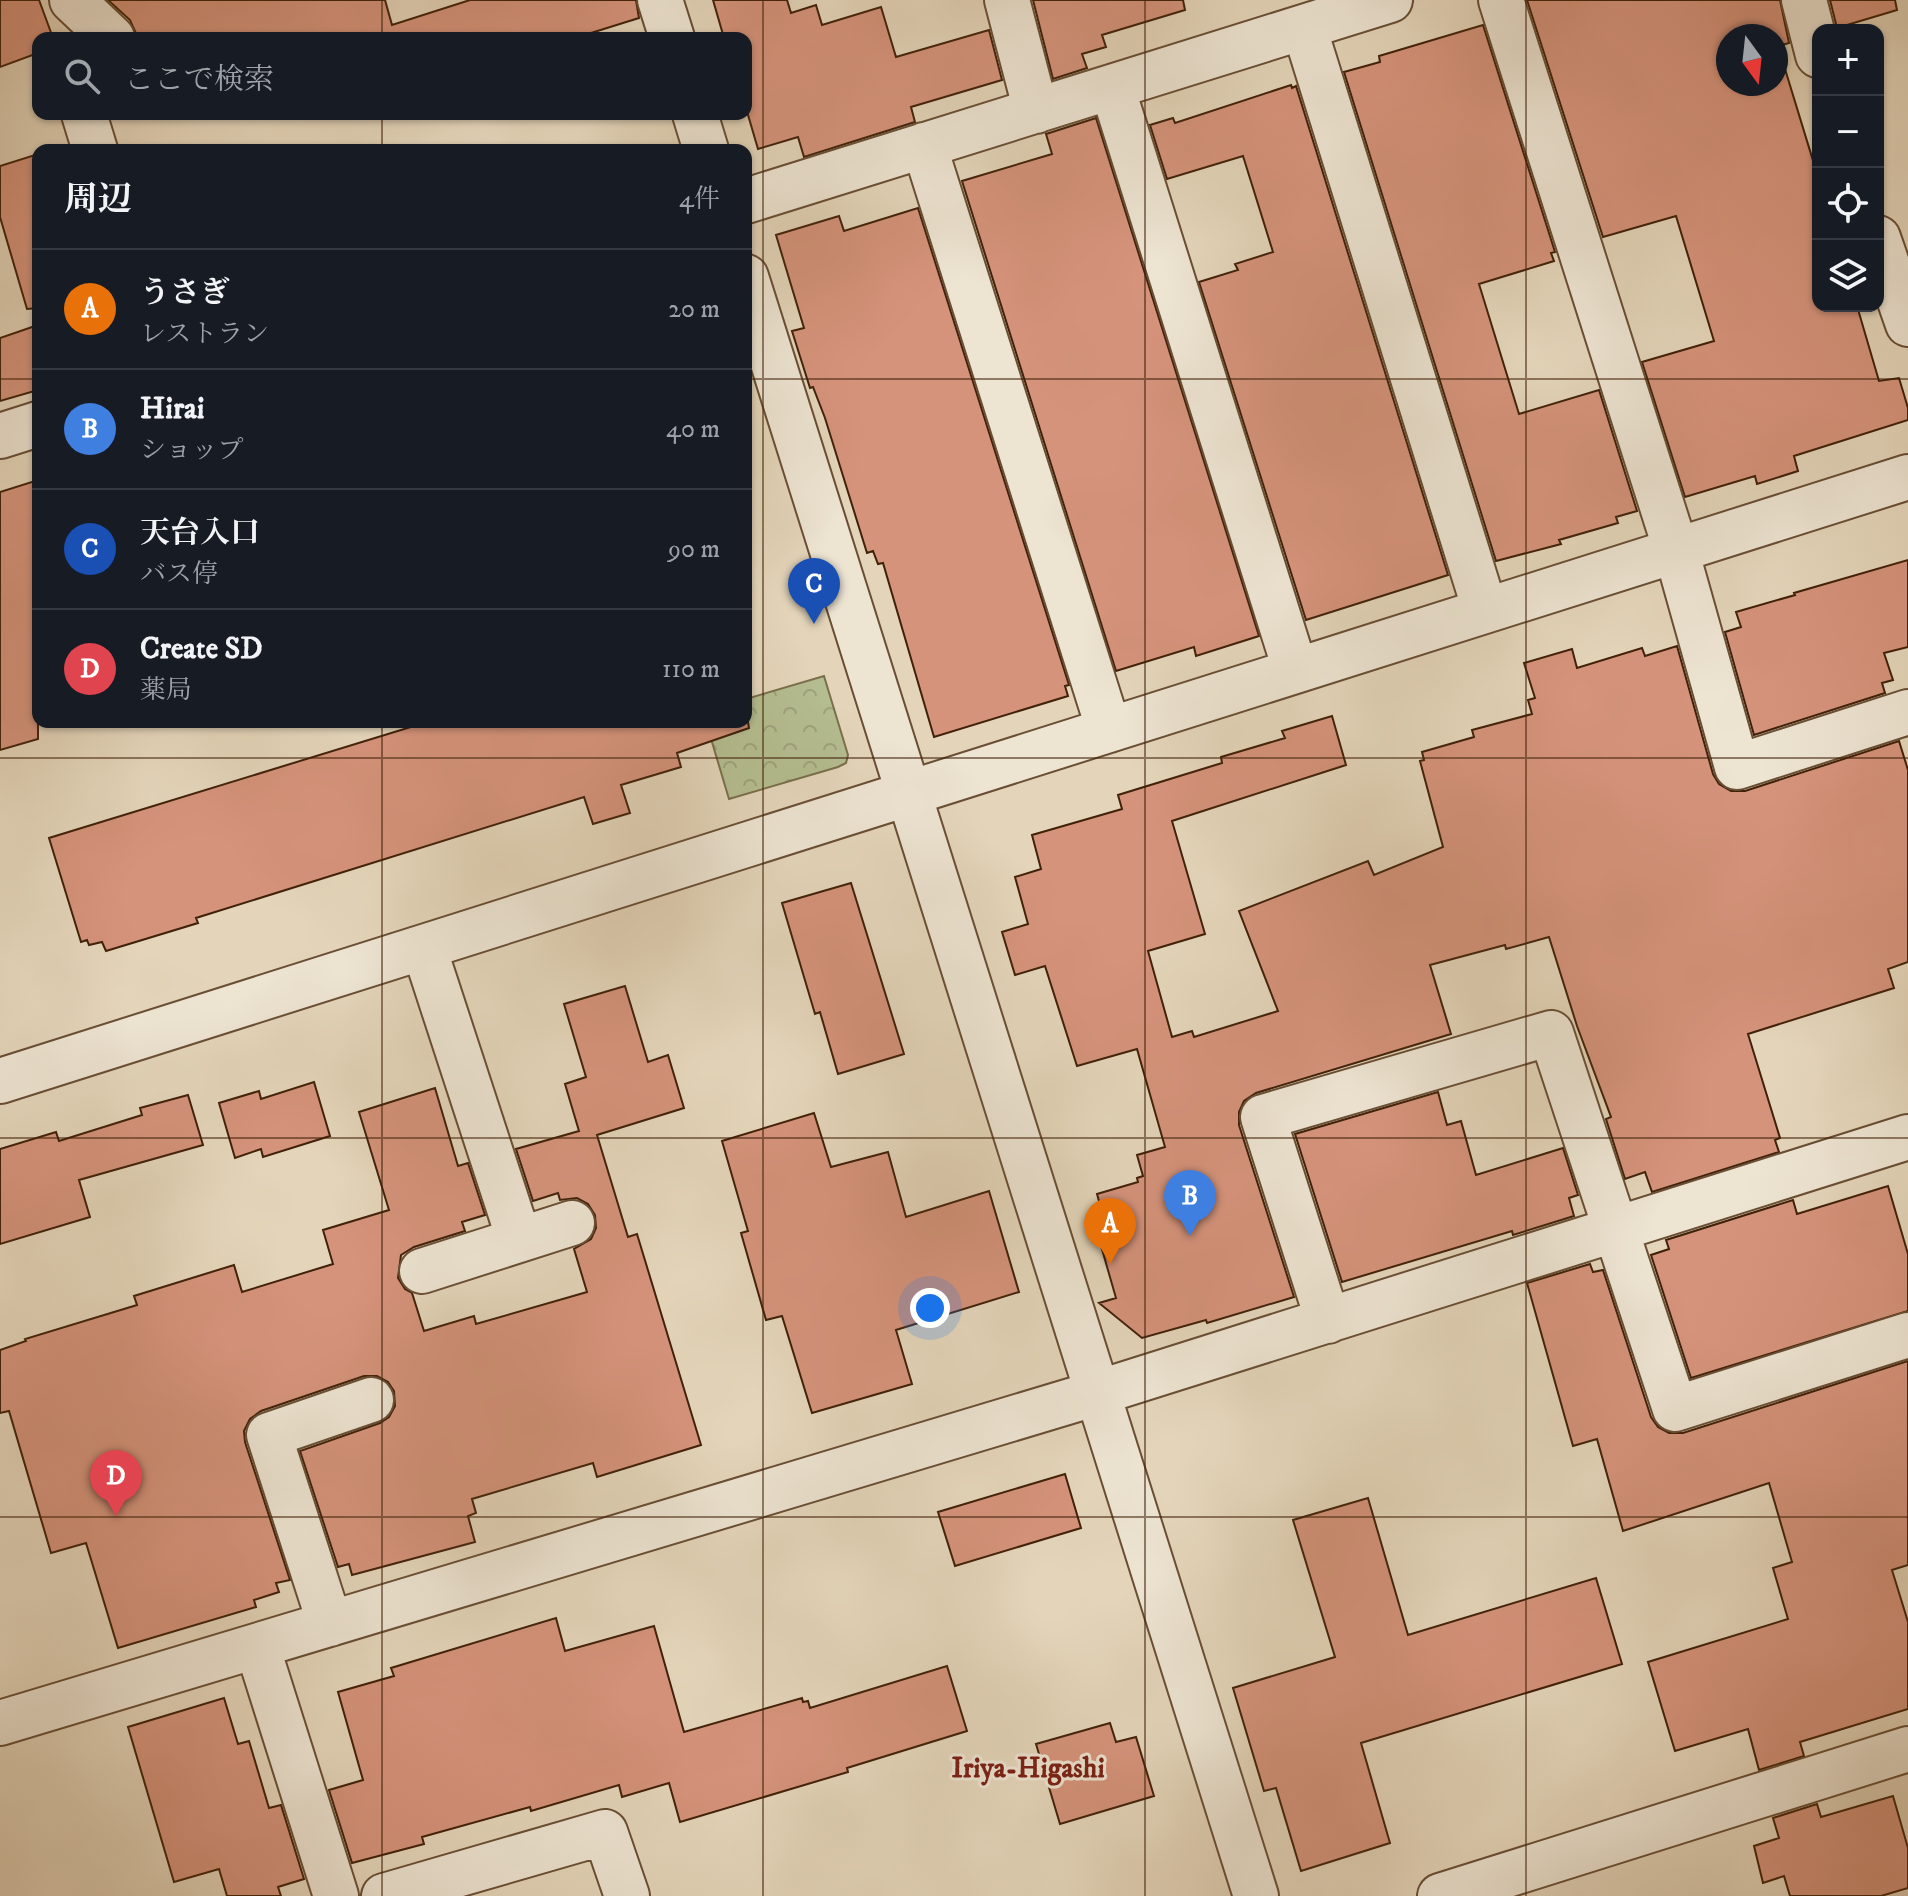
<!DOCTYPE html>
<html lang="ja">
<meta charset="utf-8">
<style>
:root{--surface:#171b24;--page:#20242c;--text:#f1f3f6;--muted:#9ea1a6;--line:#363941;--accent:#d93025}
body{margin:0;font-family:"IM FELL DW Pica","Noto Serif JP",serif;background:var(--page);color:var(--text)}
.controls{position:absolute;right:24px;top:24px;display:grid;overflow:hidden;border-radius:16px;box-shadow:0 2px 6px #0004}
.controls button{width:72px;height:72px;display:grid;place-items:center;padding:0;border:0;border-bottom:2px solid var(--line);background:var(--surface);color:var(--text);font:40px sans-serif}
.compass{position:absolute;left:1716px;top:24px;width:72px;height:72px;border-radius:50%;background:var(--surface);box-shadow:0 2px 6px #0004;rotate:165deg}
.you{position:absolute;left:930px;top:1308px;width:28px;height:28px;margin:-20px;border:6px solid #fff;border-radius:50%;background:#1a73e8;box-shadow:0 0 0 12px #1a73e833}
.badge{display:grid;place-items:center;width:52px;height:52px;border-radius:50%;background:var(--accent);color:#fff;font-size:26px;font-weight:700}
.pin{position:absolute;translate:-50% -66px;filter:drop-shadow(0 2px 4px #0008)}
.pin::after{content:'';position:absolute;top:42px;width:28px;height:24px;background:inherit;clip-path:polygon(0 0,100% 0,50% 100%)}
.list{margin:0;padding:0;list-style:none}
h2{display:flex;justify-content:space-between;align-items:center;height:104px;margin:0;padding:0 32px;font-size:34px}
h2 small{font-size:26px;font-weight:400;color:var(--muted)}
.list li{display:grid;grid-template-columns:52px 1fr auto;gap:24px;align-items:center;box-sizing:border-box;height:120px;padding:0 32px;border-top:2px solid var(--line)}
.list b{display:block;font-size:30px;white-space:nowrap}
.list p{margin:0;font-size:26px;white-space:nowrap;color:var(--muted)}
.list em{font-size:26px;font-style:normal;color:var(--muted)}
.icon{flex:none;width:44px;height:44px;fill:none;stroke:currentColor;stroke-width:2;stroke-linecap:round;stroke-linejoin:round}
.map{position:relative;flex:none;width:1908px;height:1896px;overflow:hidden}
.search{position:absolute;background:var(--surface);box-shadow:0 2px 6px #0004;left:32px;top:32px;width:720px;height:88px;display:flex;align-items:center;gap:20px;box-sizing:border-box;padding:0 28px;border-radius:16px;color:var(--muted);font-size:30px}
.panel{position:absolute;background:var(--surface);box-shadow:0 2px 6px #0004;left:32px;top:144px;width:720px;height:584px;border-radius:16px}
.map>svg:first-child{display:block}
.forest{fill:url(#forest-crowns);stroke:#7a6f4c;stroke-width:2}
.building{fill:#d5937b;stroke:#402109;stroke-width:2;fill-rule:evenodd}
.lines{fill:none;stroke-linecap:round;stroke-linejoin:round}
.minor-casing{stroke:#694e35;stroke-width:48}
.minor{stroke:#ede4d2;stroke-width:44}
.grid{fill:none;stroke:#402109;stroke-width:2;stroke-opacity:0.55}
.labels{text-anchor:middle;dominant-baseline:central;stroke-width:6;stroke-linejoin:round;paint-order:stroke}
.quarter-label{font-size:28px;font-weight:bold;fill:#7a1f14;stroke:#ede4d2}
</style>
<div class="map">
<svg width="1908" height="1896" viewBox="0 0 1908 1896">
<defs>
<pattern id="forest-crowns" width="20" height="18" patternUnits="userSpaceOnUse" patternTransform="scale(2)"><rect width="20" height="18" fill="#b4bd90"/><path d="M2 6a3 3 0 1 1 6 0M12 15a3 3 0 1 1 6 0" fill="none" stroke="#9ca27b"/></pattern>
</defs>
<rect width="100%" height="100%" fill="#e4d5ba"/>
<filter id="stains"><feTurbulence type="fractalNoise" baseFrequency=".0025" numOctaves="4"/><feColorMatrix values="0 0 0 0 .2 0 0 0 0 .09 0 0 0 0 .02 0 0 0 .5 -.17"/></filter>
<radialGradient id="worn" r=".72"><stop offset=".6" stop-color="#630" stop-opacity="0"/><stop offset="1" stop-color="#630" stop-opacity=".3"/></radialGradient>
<path class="forest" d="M 824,676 L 848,755 L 846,763 L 838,767 L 729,799 L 706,722 L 746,722 L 746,699 Z"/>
<path class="building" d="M 0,0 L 39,0 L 53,38 L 38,38 L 38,53 L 0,67 Z
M 108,0 L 385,0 L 392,25 L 470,0 L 636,0 L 639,18 L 575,38 L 138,38 L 130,20 Z
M 713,0 L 787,0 L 791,13 L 816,5 L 822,25 L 881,7 L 896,57 L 989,30 L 1002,80 L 911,107 L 915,122 L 804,157 L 798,137 L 758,149 L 746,108 L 746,38 L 724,38 Z
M 1033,0 L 1183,0 L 1185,10 L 1102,35 L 1106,47 L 1082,54 L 1087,68 L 1053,79 Z
M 1527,0 L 1780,0 L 1789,43 L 1778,46 L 1818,177 L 1818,306 L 1857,306 L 1879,381 L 1899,378 L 1908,408 L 1908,420 L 1794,456 L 1798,471 L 1757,484 L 1755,476 L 1685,497 L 1642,362 L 1714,341 L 1676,216 L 1603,237 ZM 1728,36 L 1776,36 L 1776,84 L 1728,84 Z
M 1830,0 L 1895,0 L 1897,10 L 1837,28 Z
M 1483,25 L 1555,252 L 1551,253 L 1554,261 L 1479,284 L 1519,414 L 1599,390 L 1637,511 L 1616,517 L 1618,523 L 1559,540 L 1561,544 L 1496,561 L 1344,72 L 1380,62 L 1379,56 Z
M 1291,85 L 1292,88 L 1296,86 L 1448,575 L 1306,620 L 1199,282 L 1238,270 L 1235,264 L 1273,252 L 1243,156 L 1167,179 L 1150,125 L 1173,118 L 1175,123 Z
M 1096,118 L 1259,636 L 1196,656 L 1194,647 L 1116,671 L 962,181 L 1052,154 L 1046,134 Z
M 38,154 L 38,308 L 27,309 L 0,217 L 0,166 Z
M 918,208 L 1069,685 L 1065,686 L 1068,696 L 934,737 L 883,563 L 878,564 L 873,551 L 867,553 L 825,418 L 813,387 L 810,388 L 792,331 L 804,328 L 776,235 L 839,216 L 844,231 Z
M 38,325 L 38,390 L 0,401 L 0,338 Z
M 38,480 L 38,739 L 0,750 L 0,492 Z
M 1908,560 L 1908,647 L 1884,653 L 1893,680 L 1882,683 L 1885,693 L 1754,735 L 1725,632 L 1741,627 L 1736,612 L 1795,595 L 1794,593 Z
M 1677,646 L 1713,774 L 1719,784 L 1731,791 L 1745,791 L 1899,741 L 1908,770 L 1908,962 L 1888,969 L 1894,988 L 1748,1034 L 1780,1138 L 1775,1140 L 1779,1152 L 1652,1192 L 1645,1172 L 1625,1179 L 1606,1119 L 1611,1117 L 1577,1026 L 1549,937 L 1506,949 L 1505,945 L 1430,965 L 1451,1034 L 1256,1093 L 1244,1101 L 1239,1112 L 1239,1125 L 1294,1297 L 1207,1323 L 1206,1320 L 1142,1338 L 1099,1303 L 1116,1298 L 1093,1218 L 1103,1215 L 1097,1194 L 1138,1182 L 1137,1178 L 1143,1176 L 1137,1155 L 1165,1147 L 1137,1049 L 1077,1066 L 1045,966 L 1015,975 L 1002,932 L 1028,924 L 1015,877 L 1041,869 L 1032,835 L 1122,809 L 1118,795 L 1222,763 L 1221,757 L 1285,738 L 1282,731 L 1332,716 L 1346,765 L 1172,821 L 1205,934 L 1148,951 L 1172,1037 L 1192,1031 L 1194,1037 L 1278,1011 L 1239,911 L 1368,861 L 1374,875 L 1443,847 L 1420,761 L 1424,760 L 1422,752 L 1474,737 L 1472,730 L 1532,714 L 1528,700 L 1535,698 L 1524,663 L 1572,649 L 1577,668 L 1642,648 L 1645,656 Z
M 427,722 L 748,722 L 749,728 L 677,753 L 681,767 L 621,785 L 630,813 L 593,824 L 584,797 L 196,918 L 198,923 L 106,951 L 102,942 L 89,945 L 87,940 L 81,942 L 49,838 Z
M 851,883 L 904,1054 L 838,1074 L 820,1012 L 815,1014 L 782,903 Z
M 625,986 L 648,1062 L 668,1055 L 684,1108 L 597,1135 L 628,1237 L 637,1234 L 701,1445 L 597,1477 L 593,1463 L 472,1499 L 476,1513 L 468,1516 L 475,1542 L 352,1575 L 349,1564 L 338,1567 L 300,1451 L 380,1423 L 389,1417 L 395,1406 L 394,1391 L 388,1382 L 377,1376 L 364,1376 L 261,1411 L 250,1419 L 244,1431 L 245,1442 L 290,1580 L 276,1583 L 279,1592 L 254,1600 L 256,1607 L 118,1648 L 86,1543 L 51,1553 L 9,1411 L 0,1413 L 0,1350 L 26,1341 L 25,1339 L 137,1305 L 134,1296 L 234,1265 L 242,1292 L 333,1264 L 323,1230 L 389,1210 L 359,1112 L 435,1088 L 458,1166 L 468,1163 L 485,1215 L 462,1222 L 465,1231 L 414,1247 L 401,1255 L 398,1278 L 405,1289 L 412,1293 L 424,1331 L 474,1316 L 476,1324 L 587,1292 L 574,1249 L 591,1239 L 596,1228 L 595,1215 L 588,1204 L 577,1198 L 560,1200 L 558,1193 L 533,1201 L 516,1149 L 579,1131 L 565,1084 L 586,1077 L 564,1004 Z
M 314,1082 L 330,1136 L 263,1157 L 261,1149 L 235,1158 L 219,1103 L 259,1091 L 261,1099 Z
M 1438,1092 L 1447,1125 L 1461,1121 L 1476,1175 L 1563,1148 L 1578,1195 L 1569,1198 L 1574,1216 L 1513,1235 L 1512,1231 L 1342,1282 L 1295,1134 Z
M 188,1095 L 203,1145 L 79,1180 L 90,1217 L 0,1244 L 0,1149 L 56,1132 L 59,1141 L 142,1115 L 140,1108 Z
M 814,1113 L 831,1167 L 888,1152 L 906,1217 L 989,1191 L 1019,1292 L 896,1330 L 912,1384 L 812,1413 L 782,1316 L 766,1320 L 741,1233 L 748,1231 L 722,1141 Z
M 1888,1186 L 1908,1254 L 1908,1311 L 1691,1378 L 1651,1255 L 1669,1249 L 1666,1240 L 1793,1200 L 1797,1214 Z
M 1590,1264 L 1593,1272 L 1603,1270 L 1651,1417 L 1658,1427 L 1669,1433 L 1683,1433 L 1908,1361 L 1908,1565 L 1892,1570 L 1908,1622 L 1908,1709 L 1800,1742 L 1804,1756 L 1759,1770 L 1748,1729 L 1675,1751 L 1648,1662 L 1788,1619 L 1773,1568 L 1792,1562 L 1769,1483 L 1623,1531 L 1597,1439 L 1573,1446 L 1527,1283 Z
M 1065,1474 L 1081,1528 L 955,1566 L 938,1512 Z
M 1368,1498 L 1408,1635 L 1596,1578 L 1622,1664 L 1361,1743 L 1390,1843 L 1301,1871 L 1276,1788 L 1264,1791 L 1233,1688 L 1335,1657 L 1293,1520 Z
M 556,1618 L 565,1651 L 654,1626 L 684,1732 L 802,1698 L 803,1702 L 808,1701 L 810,1708 L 947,1666 L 967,1731 L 847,1768 L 848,1772 L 680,1822 L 669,1783 L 622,1797 L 619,1785 L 531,1811 L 530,1807 L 422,1837 L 424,1844 L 352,1863 L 329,1790 L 363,1780 L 338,1692 L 394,1676 L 391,1668 Z
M 224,1698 L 238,1744 L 249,1741 L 269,1808 L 281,1805 L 304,1879 L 278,1887 L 281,1896 L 227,1896 L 219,1869 L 174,1882 L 128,1727 Z
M 1110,1723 L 1116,1742 L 1136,1737 L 1154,1796 L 1060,1824 L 1036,1744 Z
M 1893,1796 L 1908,1848 L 1908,1888 L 1881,1896 L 1790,1896 L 1784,1876 L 1763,1883 L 1754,1846 L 1779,1838 L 1773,1818 L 1817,1804 L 1821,1817 Z"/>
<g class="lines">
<g class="minor-casing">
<path id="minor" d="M 72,0 L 112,38
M 660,0 L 672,38
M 1007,0 L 1036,111
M 1501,0 L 1676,550 L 1737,767 L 1908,712
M 1804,0 L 1818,55
M 1304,27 L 1485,610
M 1112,87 L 1295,669
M 84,114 L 95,150
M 695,114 L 706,150
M 924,145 L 1109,730
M 746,201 L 1390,0
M 1878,238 L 1908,324
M 746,277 L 1256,1896
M 0,436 L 38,424
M 424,948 L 519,1239
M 0,1081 L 1908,477
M 422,1271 L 572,1223
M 1328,1321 L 1263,1117 L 1551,1033 L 1675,1409 L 1908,1335
M 330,1624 L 269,1435 L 371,1400
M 257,1646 L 336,1896
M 0,1723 L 1097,1393 L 1908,1137
M 384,1896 L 605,1832 L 627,1896
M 1440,1896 L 1908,1749"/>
</g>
<use href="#minor" class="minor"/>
</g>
<path class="grid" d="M 382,0 L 382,38M 763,0 L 763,1896M 1145,0 L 1145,1896M 1526,0 L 1526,1896M 382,114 L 382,150M 0,379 L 38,379M 746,379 L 1908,379M 382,722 L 382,1896M 0,758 L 1908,758M 0,1138 L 1908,1138M 0,1517 L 1908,1517"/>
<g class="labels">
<g class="quarter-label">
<text x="1028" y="1768">Iriya-Higashi</text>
</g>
</g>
<rect width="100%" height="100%" filter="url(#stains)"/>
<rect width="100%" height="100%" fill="url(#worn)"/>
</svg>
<div class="controls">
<button>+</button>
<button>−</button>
<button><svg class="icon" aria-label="locate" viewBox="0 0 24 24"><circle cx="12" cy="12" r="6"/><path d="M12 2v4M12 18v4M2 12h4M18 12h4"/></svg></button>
<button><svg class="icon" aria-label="layers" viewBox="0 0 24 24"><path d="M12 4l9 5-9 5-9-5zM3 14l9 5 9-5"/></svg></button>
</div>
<svg class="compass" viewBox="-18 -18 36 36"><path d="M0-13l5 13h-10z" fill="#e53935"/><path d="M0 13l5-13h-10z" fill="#9ea1a6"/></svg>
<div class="you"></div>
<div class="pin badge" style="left:1110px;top:1264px;background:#e8710a">A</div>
<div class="pin badge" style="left:1190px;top:1236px;background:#3f7fe0">B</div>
<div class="pin badge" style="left:814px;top:624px;background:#1a4fb4">C</div>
<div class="pin badge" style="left:116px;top:1516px;background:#e0444e">D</div>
<div class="search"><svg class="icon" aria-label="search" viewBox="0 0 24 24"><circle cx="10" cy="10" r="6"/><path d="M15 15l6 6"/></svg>ここで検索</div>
<section class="panel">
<h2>周辺<small>4件</small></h2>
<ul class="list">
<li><span class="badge" style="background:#e8710a">A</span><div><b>うさぎ</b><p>レストラン</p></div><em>20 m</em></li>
<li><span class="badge" style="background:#3f7fe0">B</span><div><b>Hirai</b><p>ショップ</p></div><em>40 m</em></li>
<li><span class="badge" style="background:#1a4fb4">C</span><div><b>天台入口</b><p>バス停</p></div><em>90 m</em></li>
<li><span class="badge" style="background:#e0444e">D</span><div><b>Create SD</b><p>薬局</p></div><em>110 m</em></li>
</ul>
</section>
</div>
